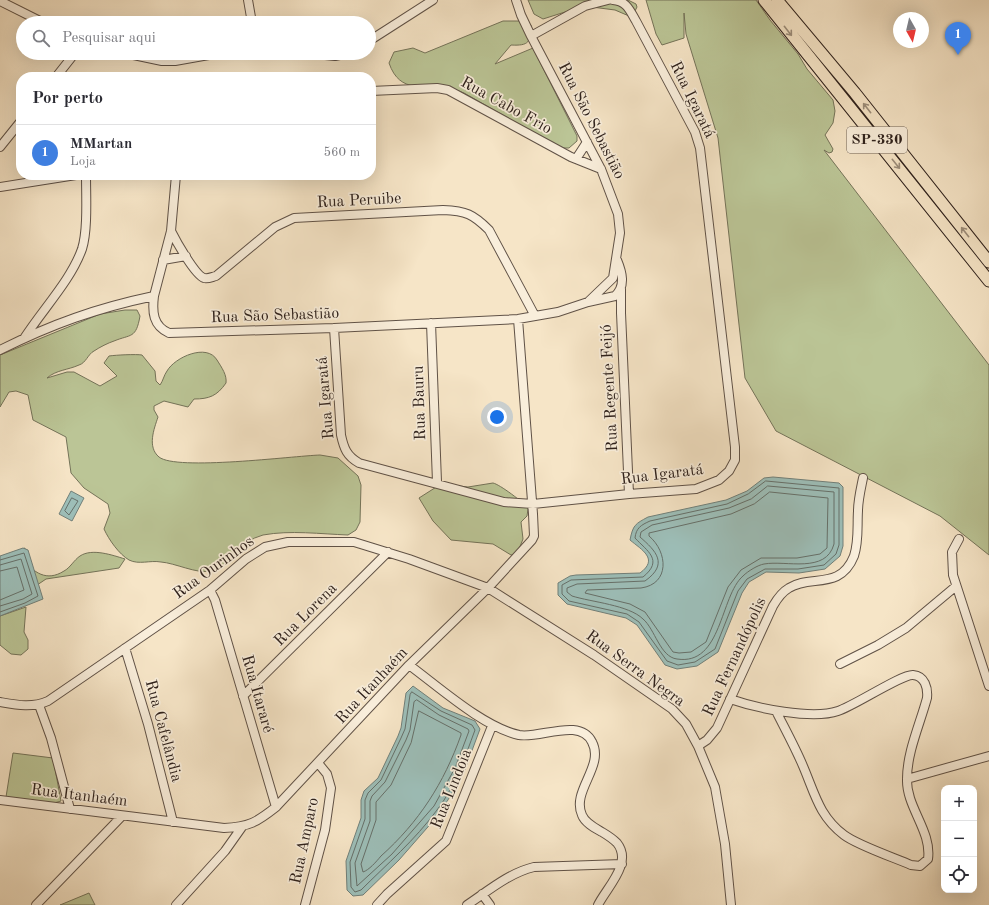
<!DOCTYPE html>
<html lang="pt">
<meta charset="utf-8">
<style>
:root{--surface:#fff;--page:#f2f2f3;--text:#2b2b33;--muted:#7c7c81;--line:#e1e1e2;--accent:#8f2418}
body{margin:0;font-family:"Old Standard TT",serif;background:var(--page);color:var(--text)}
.controls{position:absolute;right:12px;bottom:12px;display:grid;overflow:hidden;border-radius:8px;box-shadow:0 4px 16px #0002}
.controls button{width:36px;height:36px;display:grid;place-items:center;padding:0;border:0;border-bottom:1px solid var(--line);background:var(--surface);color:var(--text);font:20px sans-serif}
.compass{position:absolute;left:893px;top:12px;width:36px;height:36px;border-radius:50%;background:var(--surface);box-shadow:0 4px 16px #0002;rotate:172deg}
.you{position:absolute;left:497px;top:417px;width:14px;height:14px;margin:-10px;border:3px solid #fff;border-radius:50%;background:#1a73e8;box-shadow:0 0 0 6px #1a73e833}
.badge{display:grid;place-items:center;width:26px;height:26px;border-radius:50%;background:var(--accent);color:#fff;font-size:13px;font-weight:700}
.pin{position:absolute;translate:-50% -33px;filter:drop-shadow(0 1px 2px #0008)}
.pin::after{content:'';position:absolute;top:21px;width:14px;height:12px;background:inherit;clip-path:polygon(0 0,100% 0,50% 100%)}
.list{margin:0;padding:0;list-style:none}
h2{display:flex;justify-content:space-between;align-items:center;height:52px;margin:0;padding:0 16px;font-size:17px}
h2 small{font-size:13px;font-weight:400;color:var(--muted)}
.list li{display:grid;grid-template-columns:26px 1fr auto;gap:12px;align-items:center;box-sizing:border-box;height:56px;padding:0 16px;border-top:1px solid var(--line)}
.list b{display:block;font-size:15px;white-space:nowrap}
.list p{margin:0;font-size:13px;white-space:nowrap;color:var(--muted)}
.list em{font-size:13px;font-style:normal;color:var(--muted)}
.icon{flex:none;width:22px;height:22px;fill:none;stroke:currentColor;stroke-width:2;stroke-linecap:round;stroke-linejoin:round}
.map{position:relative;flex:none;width:989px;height:905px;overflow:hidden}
.search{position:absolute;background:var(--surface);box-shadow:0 4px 16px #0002;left:16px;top:16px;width:360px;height:44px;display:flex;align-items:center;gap:10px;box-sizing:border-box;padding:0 14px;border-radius:22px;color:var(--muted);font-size:15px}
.panel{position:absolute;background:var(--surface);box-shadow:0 4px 16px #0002;left:16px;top:72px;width:360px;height:108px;border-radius:16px}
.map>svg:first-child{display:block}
.green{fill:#bbc596;stroke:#747359}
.water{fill:#9dbfb9;stroke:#71807a}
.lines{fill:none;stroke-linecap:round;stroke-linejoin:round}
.shore{stroke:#66706a;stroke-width:1}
.minor-casing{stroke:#605247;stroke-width:10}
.highway-casing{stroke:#2e211c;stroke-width:13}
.minor{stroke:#f9eedb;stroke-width:8}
.highway{stroke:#f6e5c7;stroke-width:11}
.oneway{stroke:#9c8d7a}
.labels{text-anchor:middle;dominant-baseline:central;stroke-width:3.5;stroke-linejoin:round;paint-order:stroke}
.shield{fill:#f9eedb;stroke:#6b5e55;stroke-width:1}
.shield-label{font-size:15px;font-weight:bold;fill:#2e211c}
.street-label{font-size:16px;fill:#2e211c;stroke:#f9eedb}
</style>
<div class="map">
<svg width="989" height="905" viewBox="0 0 989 905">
<rect width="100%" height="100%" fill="#f6e5c7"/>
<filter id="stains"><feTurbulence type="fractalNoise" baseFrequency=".005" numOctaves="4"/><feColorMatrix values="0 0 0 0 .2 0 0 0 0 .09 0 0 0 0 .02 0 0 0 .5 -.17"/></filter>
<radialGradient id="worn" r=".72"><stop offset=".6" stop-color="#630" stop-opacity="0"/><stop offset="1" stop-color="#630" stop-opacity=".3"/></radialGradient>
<path class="green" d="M 528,0 L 628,0 L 636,4 L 637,7 L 633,15 L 629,16 L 615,10 L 584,6 L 543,19 L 534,14 Z
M 646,0 L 756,0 L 770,20 L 798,54 L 807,69 L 833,100 L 835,111 L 833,123 L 825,135 L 833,149 L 832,152 L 829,153 L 824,150 L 989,365 L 989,555 L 940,516 L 776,431 L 745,378 L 718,138 L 686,34 L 684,13 L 684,38 L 662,45 L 656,34 Z
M 522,18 L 531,25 C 531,42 529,46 511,45 L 495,64 L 533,48 L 577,136 L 577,141 L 569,148 L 563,148 L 552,143 L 464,93 C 459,91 454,89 449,88 C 424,84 400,95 389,63 L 394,52 L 413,48 L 425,53 L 503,21 L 521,21 Z
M 125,310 L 137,310 L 140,316 C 136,339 131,334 114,341 C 108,343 100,347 94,351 C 88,354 86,363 79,365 C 68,370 56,370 47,378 L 67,372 L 74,372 L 100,386 L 117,376 L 104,363 L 109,356 C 116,355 136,354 142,355 L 155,371 L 156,381 L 160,385 C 163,381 164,375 167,371 C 175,357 207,343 217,360 C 222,368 227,375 226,383 C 217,396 209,399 194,399 L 188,407 L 164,401 L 154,406 L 154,410 L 158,417 C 154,429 147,447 159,457 C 176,471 293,456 320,455 L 338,458 L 358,476 L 361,485 L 360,522 L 356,530 L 348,535 C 321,534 290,530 263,535 C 238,541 232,566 209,571 C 197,574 175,563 161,562 C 150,560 139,565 129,560 C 119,554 109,540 104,529 L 110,513 L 108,504 L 84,488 L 71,473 L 66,437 L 33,420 L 28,395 L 16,391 L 9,392 L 0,407 L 0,355 L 100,314 Z
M 493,483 C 499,484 525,503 528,509 L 527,516 L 521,522 L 523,539 L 517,554 L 511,555 L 493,544 L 451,540 L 433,521 L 419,498 L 441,484 L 468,487 Z
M 25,548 L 23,558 C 33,573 47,582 64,571 C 70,568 74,560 80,556 C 92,548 112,555 125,559 L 119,568 L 46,579 L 18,598 L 0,558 Z
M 26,607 L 24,632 L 28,640 L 28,649 L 21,655 L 11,654 L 0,645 L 0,616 Z
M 13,753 L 53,758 L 61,801 L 54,803 L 6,797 Z
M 89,893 L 95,905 L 60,905 Z"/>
<path class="water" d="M 773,477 L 839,483 L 843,487 L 843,546 L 840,556 L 825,569 L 799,573 L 766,572 L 749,582 L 742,593 L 718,652 L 697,666 L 677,669 L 665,665 L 637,625 L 626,618 L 567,604 L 558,595 L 558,583 L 570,576 L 576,575 L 640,573 C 659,559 642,550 630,540 C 633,525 635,524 648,517 L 726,500 L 747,491 L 764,478 Z
M 71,491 L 84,498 L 72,521 L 59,514 Z
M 23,548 L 28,550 L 43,599 L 0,616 L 0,556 Z
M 413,686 L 443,708 L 475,721 L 480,729 L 464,772 L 441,812 L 399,860 L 363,895 L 353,896 L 347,890 L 346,861 L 361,818 L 361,800 L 364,791 L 378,778 L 398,736 L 401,728 L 406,693 Z"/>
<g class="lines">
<path class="shore" d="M 766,481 L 839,488 L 839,545 L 836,554 L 824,565 L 798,569 L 765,569 L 747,579 L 738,591 L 715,649 L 695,662 L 678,665 L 667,661 L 639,622 L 627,614 L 569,601 L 562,594 L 562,585 L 571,580 L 643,577 C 664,560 647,551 635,538 C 636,528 641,525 650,521 L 727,504 L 748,494 Z
M 768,486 L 834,492 L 834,544 C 826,574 786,560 764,564 C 758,565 748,571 743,576 C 720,596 722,666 677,659 C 660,657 655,629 643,619 C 629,605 591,602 572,596 L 567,592 L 567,588 L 577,584 L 645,581 C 669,564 656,551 640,537 L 641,532 L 652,525 L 729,508 L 751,499 Z
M 770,492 L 828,498 L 827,548 L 820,554 L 797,558 L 761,558 L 741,570 L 728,587 L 706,642 L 691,652 L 679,653 L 673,652 L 645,612 L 630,604 L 585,593 L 587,590 L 641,588 C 670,584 668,552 649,536 L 649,533 L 731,514 L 754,504 Z
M 72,498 L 78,501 L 69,515 L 65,511 Z
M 0,560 L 24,553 L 38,596 L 25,603 L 0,612
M 0,565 L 21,559 L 32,594 L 23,599 L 0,606
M 0,571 L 17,567 L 24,590 L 0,600
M 412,692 L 441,711 L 472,725 L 475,730 C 465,757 455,787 437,810 C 415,840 387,864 361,890 L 355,892 L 351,887 L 350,862 L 365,819 L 365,800 L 368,793 L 381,780 L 401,738 L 405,729 L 410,695 Z
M 417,700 L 439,715 L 468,729 L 469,731 L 455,768 L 434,806 L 392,854 L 357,886 L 355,863 L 370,821 L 370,801 L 372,796 L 385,782 L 406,740 L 410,730 L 414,702 Z
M 419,711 L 461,733 L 461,735 C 444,783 419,822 381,856 C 376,862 369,870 363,872 L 361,864 L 376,820 L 376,802 L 391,785 L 411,743 Z"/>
<g class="minor-casing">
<path id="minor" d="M 248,0 L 252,23
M 516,0 L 521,15 L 531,36 L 601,169 L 618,214 L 620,233 L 613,278 L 589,301
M 0,1 L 44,23
M 531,36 L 585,6 L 608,0
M 369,41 L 433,0
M 124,53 L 162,61 L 175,61 L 220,53
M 305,53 L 335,56 L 349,53
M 56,77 L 75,53
M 371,91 L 437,88 L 448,90 L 571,157 L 601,169
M 0,147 L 21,121
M 576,159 L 587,142
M 0,187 L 76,175
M 171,231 C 176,241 195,275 204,278 C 208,279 212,277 216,276 L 275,227 L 294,218 L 443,210 C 466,211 473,214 489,230 L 535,316
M 163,260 L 186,256
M 621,289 L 621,313 L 629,494
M 154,296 L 171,231 L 176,175
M 431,323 L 437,482
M 334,328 L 341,435 C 344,449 347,456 359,463 L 504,502 L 533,504 L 629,494 L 696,489 L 719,480 L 729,471 L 735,460 L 735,447 L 700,148 L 695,132 L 636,21 C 630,11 627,1 613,0
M 25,337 C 43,309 71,280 82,249 C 88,230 86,196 86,175
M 0,350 C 52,324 97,308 154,296 C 152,312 153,326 169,333 L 334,328 L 518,319 L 558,312 L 588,302 L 615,296 C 626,286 622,272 617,260
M 959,539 L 952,552 L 953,575 L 989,686
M 210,590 L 215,600 L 276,807
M 125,648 L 148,724 L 173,822
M 840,664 L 878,645 L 906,628 L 955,587
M 409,665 C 439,687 483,727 519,735 C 540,739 580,717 592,742 C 605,766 571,791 582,815 C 585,823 595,828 602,832 C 607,835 613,839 617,843 C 633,863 607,887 598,905
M 243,696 L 388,552
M 730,699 C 756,708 812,720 838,711 C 854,706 902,674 913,675 C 925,676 928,688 927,698 C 920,724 907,752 907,779 C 906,807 932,831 928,859 L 920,866 L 911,865 C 895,858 857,845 844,835 C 819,816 815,794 803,766 C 795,747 785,729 776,711
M 0,702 C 17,705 32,708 48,701 L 210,590 L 246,559 L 265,547 L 288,542 L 354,542 L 409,559 L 488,588 L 594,655 L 672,709 L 686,724 L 698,746 L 715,787 L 725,844 L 731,905
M 39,705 L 51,738 L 70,809
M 698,746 L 707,740 L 717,728 L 773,606 C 777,599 782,592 789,588 C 810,574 840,591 854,556 C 859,541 857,526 858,511 C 858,500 861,488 863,478
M 907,779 L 989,756
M 0,800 L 224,828 C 249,827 257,822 276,807 L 409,665 L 488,588 L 532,540 L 534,536 L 533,514 L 518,319
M 482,894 L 490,905
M 36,905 L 122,816
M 176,905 L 225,851 L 242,827
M 305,905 L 325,830 L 331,788 L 327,774 L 318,763
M 377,905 L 387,894 L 446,841 L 492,726
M 467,905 C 488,891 509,873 534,867 L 622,864"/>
</g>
<g class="highway-casing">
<path id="highway" d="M 764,0 L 989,281
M 777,0 L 855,93 L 989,262"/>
</g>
<use href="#minor" class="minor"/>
<use href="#highway" class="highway"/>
</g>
<defs><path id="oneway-shaft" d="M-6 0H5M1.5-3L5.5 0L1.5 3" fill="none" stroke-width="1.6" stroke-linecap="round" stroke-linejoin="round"/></defs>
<g class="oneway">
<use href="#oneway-shaft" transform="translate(788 31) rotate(52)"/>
<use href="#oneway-shaft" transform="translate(867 108) rotate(-128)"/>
<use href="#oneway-shaft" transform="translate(896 164) rotate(51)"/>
<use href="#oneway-shaft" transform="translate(965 232) rotate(-128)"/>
</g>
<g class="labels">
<rect class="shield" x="847" y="127" width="60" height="26" rx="3"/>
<g class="shield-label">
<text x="877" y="140">SP-330</text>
</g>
<g class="street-label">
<text transform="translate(692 100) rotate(64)">Rua Igaratá</text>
<text transform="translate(506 106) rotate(29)">Rua Cabo Frio</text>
<text transform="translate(591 121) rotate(63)">Rua São Sebastião</text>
<text transform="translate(359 201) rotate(-3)">Rua Peruibe</text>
<text transform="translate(275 316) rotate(-2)">Rua São Sebastião</text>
<text transform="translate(610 388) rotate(-93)">Rua Regente Feijó</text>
<text transform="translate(326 398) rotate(-95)">Rua Igaratá</text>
<text transform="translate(420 403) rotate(-92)">Rua Bauru</text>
<text transform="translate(662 475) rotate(-7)">Rua Igaratá</text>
<text transform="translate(214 568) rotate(-36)">Rua Ourinhos</text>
<text transform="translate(306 615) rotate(-45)">Rua Lorena</text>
<text transform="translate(735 657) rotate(-65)">Rua Fernandópolis</text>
<text transform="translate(635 669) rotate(36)">Rua Serra Negra</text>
<text transform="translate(372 686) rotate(-47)">Rua Itanhaém</text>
<text transform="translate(257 694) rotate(74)">Rua Itararé</text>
<text transform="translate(163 731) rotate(75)">Rua Cafelândia</text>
<text transform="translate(452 789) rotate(-68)">Rua Lindoia</text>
<text transform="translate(79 796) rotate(7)">Rua Itanhaém</text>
<text transform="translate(305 841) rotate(-78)">Rua Amparo</text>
</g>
</g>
<rect width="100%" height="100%" filter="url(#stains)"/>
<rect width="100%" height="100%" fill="url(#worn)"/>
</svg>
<div class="controls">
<button>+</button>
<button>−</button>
<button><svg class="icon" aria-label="locate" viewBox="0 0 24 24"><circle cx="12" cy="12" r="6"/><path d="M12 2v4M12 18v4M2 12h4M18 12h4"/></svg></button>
</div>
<svg class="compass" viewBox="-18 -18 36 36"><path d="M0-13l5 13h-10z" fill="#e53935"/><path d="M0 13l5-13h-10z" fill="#7c7c81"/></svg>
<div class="you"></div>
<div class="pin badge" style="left:958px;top:55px;background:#3f7fe0">1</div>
<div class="search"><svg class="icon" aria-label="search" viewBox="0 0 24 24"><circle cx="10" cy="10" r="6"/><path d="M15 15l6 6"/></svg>Pesquisar aqui</div>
<section class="panel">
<h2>Por perto<small></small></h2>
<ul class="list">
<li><span class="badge" style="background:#3f7fe0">1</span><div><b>MMartan</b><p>Loja</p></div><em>560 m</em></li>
</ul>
</section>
</div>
